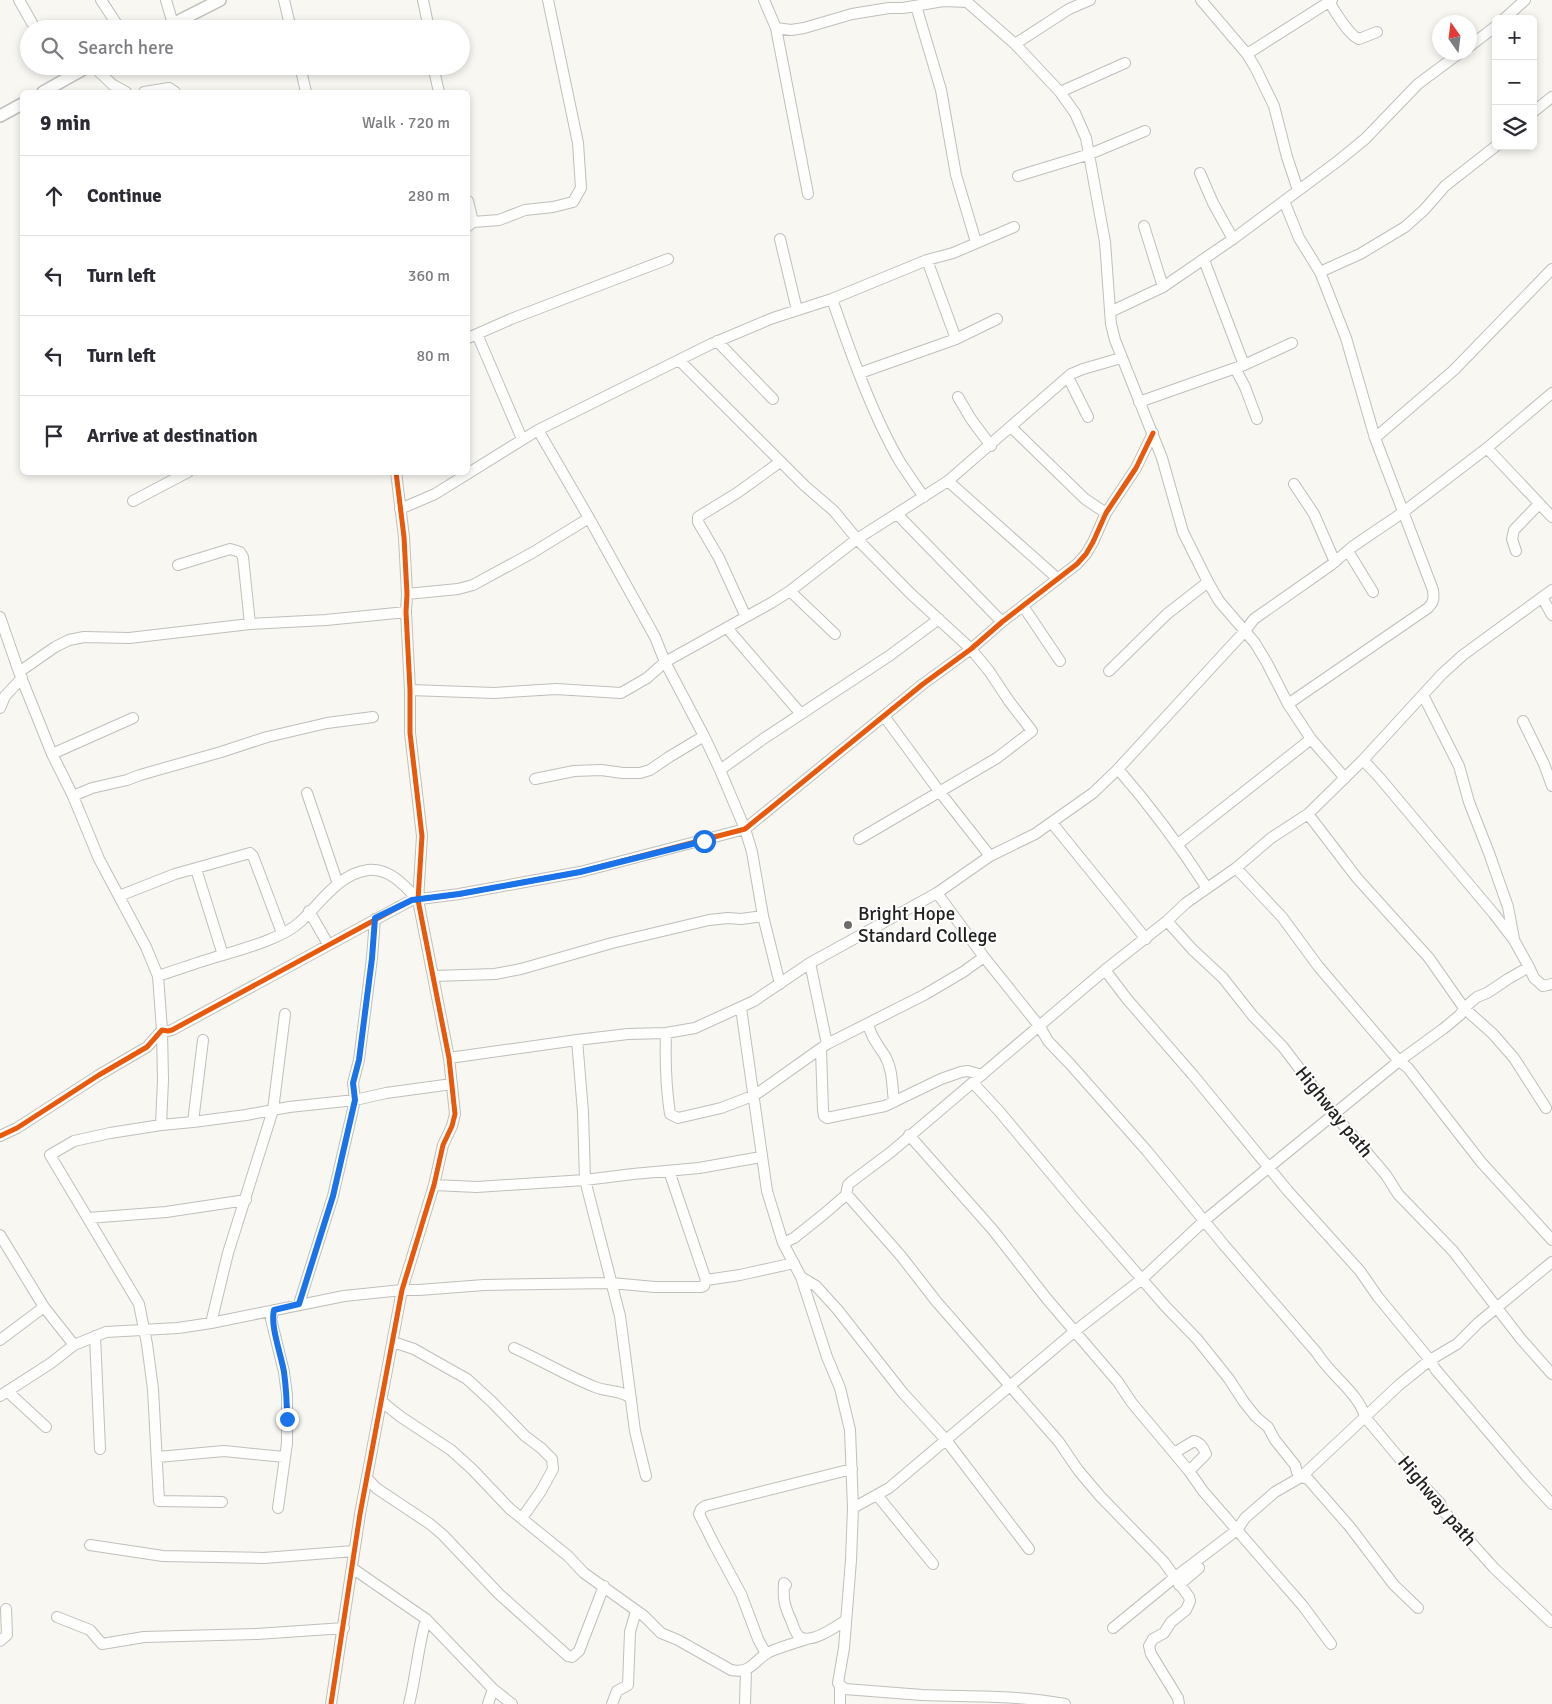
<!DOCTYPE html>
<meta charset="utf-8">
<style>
:root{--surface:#fff;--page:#f7f7f7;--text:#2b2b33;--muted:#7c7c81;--line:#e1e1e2}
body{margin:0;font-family:Signika,sans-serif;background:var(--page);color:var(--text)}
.controls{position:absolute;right:15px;top:15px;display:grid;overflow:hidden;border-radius:8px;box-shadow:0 2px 8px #0003}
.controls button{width:45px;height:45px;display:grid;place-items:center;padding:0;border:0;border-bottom:1px solid var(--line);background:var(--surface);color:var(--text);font:25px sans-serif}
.compass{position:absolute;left:1432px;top:15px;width:45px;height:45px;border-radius:50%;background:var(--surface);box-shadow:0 2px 8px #0003;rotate:346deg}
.stop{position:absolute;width:15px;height:15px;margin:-11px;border:4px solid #1a73e8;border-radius:50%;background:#fff}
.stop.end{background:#1a73e8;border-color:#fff;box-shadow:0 1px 5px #0008}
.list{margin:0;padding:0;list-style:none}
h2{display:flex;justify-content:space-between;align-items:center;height:65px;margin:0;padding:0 20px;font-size:21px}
h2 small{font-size:16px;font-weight:400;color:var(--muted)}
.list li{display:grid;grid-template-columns:32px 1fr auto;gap:15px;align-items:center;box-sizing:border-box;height:80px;padding:0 20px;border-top:1px solid var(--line)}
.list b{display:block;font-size:19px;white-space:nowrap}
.list em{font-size:16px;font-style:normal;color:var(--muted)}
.icon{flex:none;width:28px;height:28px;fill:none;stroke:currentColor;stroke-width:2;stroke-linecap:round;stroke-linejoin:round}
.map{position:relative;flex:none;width:1552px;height:1704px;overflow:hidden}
.search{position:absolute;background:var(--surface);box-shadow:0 2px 8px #0003;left:20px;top:20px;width:450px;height:55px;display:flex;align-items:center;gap:12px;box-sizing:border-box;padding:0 18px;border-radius:28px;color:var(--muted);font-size:19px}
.panel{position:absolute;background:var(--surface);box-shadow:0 2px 8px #0003;left:20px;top:90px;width:450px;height:385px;border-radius:8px}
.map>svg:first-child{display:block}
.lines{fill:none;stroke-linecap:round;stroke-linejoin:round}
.minor-casing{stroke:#bfbfbb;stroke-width:12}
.tertiary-casing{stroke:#bfbfbb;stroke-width:14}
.minor{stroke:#fefefd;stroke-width:10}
.tertiary{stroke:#fefefd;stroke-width:11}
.cycleway-casing{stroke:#fff;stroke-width:8}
.cycleway{stroke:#e8590c;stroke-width:5}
.route{stroke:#1a73e8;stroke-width:6}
.poi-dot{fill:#6e6d69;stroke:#fff;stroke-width:2}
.labels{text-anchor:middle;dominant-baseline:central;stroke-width:4;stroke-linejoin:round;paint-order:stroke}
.poi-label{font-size:19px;fill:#23221f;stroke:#fff;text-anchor:start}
.street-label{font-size:19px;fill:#23221f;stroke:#fff}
</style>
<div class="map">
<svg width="1552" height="1704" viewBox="0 0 1552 1704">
<rect width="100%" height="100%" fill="#f8f7f2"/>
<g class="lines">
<g class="minor-casing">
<path id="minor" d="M 19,0 L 32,23
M 101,0 L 120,29
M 166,0 L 173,24
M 284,0 L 291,29
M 423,0 L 429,29
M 764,0 L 776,28 L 808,194
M 1201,0 L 1247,54 L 1256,69 L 1274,106 L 1287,157 L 1298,190
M 1329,2 C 1336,12 1348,35 1359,39 L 1377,32
M 916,6 L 941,90 L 956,175 L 976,242
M 1504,19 L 1525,0
M 776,28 L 791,30 L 804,28 L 852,14 L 889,8 L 903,8 L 943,1 L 967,2 L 1015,44 L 1060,92 L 1075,113 L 1086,138 L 1105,242 L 1111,324 L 1115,340 L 1162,458 L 1183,532 L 1208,582 L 1219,601 L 1255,643 L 1267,663 L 1288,704 L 1311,739 L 1345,778
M 1015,44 L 1069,9 L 1090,0
M 1470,46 L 1496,26
M 1247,54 L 1332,0
M 93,66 L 113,85 L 126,92
M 300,66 L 306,92
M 433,66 L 439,92
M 144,92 L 169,88 L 175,92
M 1060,92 L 1125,63
M 1533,112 L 1552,97
M 1200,173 L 1213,203 L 1233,239
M 1018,176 L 1090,154 L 1145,131
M 468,201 L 473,222
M 1284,201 L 1299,238 L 1320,272 L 1346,338 L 1375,438 L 1433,590 C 1434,598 1434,602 1428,608 L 1288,704
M 468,226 L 473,222 L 499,220 L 525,210 L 553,207 L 573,202 L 581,188 L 578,143 L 548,0
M 1144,226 L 1163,287
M 780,239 L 797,310
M 927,260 L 956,339
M 1204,260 L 1244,365
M 1320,272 L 1360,254 L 1405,227 L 1424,210 L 1445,186 L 1496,146
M 832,299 C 850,351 872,414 900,462 C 908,474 916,486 924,497
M 1110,312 L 1163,287 L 1233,239 L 1338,161 L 1365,139 L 1418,84 L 1461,52
M 477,334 L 522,439
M 468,338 L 511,319 L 668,259
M 717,341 L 773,399
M 679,360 L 805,486 L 834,511 L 857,539 L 910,593 L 971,649 L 989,671 L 1009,701 L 1032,731 L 997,758 L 859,839
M 1235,368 L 1245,387 L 1257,419
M 860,373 L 956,339 L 997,319
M 1068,377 L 1088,417
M 958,397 L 971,419 L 991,446
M 1139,402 L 1244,365 L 1292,343
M 1011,427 L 1085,499 L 1106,513
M 538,430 L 589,518 L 655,637 L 665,662 L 704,736 L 720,770 L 745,829 L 752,852 L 763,916 L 780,984
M 1375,438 L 1454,370 L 1552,269
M 1487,448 L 1552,517
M 948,481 L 1058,579
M 1294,484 L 1314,514 L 1335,562
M 133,501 L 188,472
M 400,509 L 435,494 L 538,430 L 711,344 L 773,318 L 832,299 L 927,260 L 953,253 L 1014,227
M 897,514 L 1002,622
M 1348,551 L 1373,592
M 1516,551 L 1512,539 L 1514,530 L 1539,504
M 178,565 L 230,549 L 240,552 L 243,557 L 250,624
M 790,591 L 835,634
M 407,594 L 458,589 L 473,585 L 532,553 L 589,518
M 1542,597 L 1552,615
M 1023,606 L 1060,661
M 0,617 L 19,672 L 52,754 L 73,796 L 99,859 L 146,947 L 158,976 L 162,1030 L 163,1080 L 161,1125
M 746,617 L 719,558 L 698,522 L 698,517 L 737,493 L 780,462
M 727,628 L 801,714
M 1109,671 L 1167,614 L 1208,582
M 19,672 L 55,647 L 69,640 L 84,637 L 129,638 L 250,624 L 326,620 L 406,612
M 410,690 L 494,693 L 556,689 L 621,693 L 647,678 L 665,662 L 771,603 L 790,591 L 857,539 L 948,481 L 1071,374 L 1083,369 L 1121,358
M 1423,695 L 1459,766 L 1469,802 L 1489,853 L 1508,907 L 1514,939
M 0,708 L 5,696 L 22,678
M 884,716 L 939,791 L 990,856
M 1523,721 L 1544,764 L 1552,786
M 52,754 L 133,718
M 1363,760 L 1379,777 L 1494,914 L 1514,940 L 1529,967
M 1118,769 C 1151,807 1180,846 1207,888
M 720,770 L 763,739 L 889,656 L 939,619
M 535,779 L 574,771 L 601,770 L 623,773 L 640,773 L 650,770 L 669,757 L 704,736
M 307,793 L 338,884
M 73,796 L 92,788 L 127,780 L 140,775 L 221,752 L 267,737 L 327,723 L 373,717
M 1308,814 L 1357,878 L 1429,958 L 1464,1008 L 1493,1034 L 1514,1058 L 1546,1108
M 1052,823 L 1146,939
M 1178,844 L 1311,739
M 1236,868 L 1282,917 L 1318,966 L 1399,1061 L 1408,1068 L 1481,1162 L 1552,1240
M 196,869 L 223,955
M 937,893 L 984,957 L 1040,1027 L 1048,1041 L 1071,1065 L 1147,1151 L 1224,1245 L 1317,1353 C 1330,1375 1359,1393 1365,1417 L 1415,1477 L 1440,1503 L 1442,1509 L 1459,1529 L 1494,1568 L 1551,1622
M 119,896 L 175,874 L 250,853 L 253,856 L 282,933
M 309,911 L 328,944
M 1167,921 L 1192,949 L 1223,978 L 1253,1016 L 1283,1047 L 1334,1114 L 1386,1175 L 1398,1194 L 1453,1251 L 1521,1339 L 1552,1374
M 810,963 L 827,1044
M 1105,970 L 1127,999 L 1193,1075 L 1288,1191 L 1360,1271 L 1378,1297 L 1430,1360 L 1436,1370 L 1528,1478 L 1552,1504
M 158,976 C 180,969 201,961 223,955 C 246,948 283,938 300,922 C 320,904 338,874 368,870 C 390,868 405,886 418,900
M 434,976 L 495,974 L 521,969 L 612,943 L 709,920 L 728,918 L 741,919 L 763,916
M 741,1008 L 767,1191 L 783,1243 L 801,1277 L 827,1357 L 840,1388 L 850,1430 L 853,1508 L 851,1560 L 844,1648 L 838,1683 L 845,1689 C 871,1691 897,1693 922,1695 C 970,1697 1018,1695 1065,1704
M 868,1024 C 871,1037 878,1045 885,1056 C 893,1070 892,1087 894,1102
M 666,1033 C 665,1060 666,1087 670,1114 L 678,1118 L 721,1108 L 755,1095 L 827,1044 L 924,995 L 963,972 L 984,957
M 577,1040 L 583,1112 L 585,1180 L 620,1316 L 635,1431 L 646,1476
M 821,1050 L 823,1110 L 824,1116 L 827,1118 L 885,1106 L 941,1079 L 961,1072 L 968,1071 L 982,1075
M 449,1058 L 577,1040 L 628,1034 L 666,1033 L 695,1028 L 754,1001 L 810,963 L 937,893 L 990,856 L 1035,834 L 1093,793 L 1118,769 L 1244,632 L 1254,619 L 1331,565 L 1352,547 L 1402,513 L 1487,448 L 1552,393
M 973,1083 L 999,1111 L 1080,1208 L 1166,1307 L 1197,1339 L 1229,1379 L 1244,1402 L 1256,1417 L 1268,1427 L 1275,1440 L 1295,1465 L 1297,1472 L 1301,1477 L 1308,1479 L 1350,1527 L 1394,1585 L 1418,1608
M 193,1122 L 203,1040
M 909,1135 L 993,1230 L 1047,1299 L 1118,1382 L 1132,1403 L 1174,1453 L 1194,1441 C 1200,1442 1204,1449 1206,1454 L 1189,1471 L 1203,1491 L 1303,1606 L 1331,1644
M 0,1136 L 17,1128 L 99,1075 L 147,1047 L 162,1030 L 168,1031 L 172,1030 L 406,903 L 412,900 L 459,894 L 580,872 L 745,829 L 923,684 L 971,649 L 1002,622 L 1077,564 L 1086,554 L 1093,542 L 1106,513 L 1136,468 L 1153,433
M 434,1185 L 477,1187 L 585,1180 L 633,1174 L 699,1168 L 761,1157
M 846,1195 L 850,1198 L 901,1256 L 936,1301 L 1059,1442 L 1078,1470 L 1100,1496 L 1164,1562 L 1189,1597 L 1190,1601 L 1186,1610 L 1171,1622 L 1164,1633 L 1153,1639 L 1149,1646 L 1151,1654 L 1178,1698 L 1179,1704
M 88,1218 L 166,1212 L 246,1200
M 0,1235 L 44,1307 L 74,1345
M 783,1243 L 794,1238 L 824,1214 L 846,1195 L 848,1185 L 851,1182 L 891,1152 L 1105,970 L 1167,921 L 1186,903 L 1236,868 L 1271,838 L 1308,814 L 1363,760 L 1442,674 L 1463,655 L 1552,590
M 801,1277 L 816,1286 L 837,1309 L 903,1393 L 946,1440 L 1029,1549
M 706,1280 L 740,1275 L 794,1263
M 299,1304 L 333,1196 L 355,1100 L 353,1083 L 359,1060 L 372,958 L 375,919
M 274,1310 L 271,1319 L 284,1372 L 287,1395 L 287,1443 L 278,1508
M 211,1323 L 228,1253 L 273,1110 L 285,1014
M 95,1336 L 100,1449
M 0,1340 L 44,1307
M 393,1342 L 414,1349 L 467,1379 L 492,1402 L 525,1436 L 541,1448 L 552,1459 L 553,1469 L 541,1491 L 522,1518
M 514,1348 C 541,1360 567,1376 595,1387 C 607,1392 621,1390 631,1398
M 7,1391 L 46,1427
M 0,1396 L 51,1363 L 74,1345 L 106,1332 L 178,1328 L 211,1323 L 344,1296 L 402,1290 L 419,1290 L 484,1285 L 611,1283 L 655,1287 L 701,1287 L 704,1286 L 706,1280 L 669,1171
M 381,1401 L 401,1417 L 451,1450 L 473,1470 L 510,1509 L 568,1556 L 584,1573 L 644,1616 L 661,1633 L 678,1640 L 731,1670 C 752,1674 754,1660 769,1652 C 781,1647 794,1643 807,1639
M 1174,1453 L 1189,1471
M 158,1457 L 224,1451 L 284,1457
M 367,1478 L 376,1488 L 430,1524 L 443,1535 L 499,1594 L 568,1656 L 572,1657 L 579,1651 L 604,1586
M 877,1495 L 933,1564
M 222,1502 L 159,1501 L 153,1389 L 147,1344 L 139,1304 L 50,1155 L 74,1141 L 110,1133 L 161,1125 L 193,1122 L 246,1115 L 289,1107 L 355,1100 L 386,1093 L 452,1084
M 853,1508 L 889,1488 L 1075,1331 L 1142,1279 L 1205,1220 L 1268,1168 L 1399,1061 L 1443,1029 L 1460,1015 L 1464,1008 L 1477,997 L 1487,993 L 1508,979 L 1529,967 L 1534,978 L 1543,986 L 1552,984
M 714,1544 L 741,1594 L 758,1639 L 766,1654
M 90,1545 L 163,1556 L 264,1558 L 354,1551
M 715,1546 L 699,1514 L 701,1509 L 705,1506 L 852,1469
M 352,1568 L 426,1619 L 493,1689 L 512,1704
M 786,1585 L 784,1583 C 783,1599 784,1605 791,1620 C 793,1625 795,1634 800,1637 C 812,1644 837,1626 846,1620
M 1179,1585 L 1199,1568
M 57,1617 L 90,1630 L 102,1644 L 144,1637 L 257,1634 L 344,1628
M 1113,1628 L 1174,1578 L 1237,1530 L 1245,1518 L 1275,1492 L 1301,1477 L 1399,1385 L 1430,1360 L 1457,1344 L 1478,1323 L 1552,1262
M 0,1641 L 7,1635 L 6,1609
M 840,1686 L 840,1704
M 331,1704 L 360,1514 L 402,1290 L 434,1185 L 443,1145 L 452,1126 L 455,1114 L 449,1058 L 418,900 L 422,836 L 410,733 L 410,690 L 406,612 L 407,594 L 404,537 L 396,472
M 409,1704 C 416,1676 418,1647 426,1619
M 488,1704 L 493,1689
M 612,1704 L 617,1691 L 628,1685 L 630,1632 L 636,1611
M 745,1704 L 746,1670"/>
</g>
<g class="tertiary-casing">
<path id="tertiary" d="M 163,29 L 220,0
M 43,92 L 89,66
M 0,116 L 22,104"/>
</g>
<use href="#minor" class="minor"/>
<use href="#tertiary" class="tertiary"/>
<g class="cycleway-casing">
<path id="cycleway" d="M 0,1136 L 17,1128 L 99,1075 L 147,1047 L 162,1030 L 168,1031 L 172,1030 L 406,903 L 412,900 L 459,894 L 580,872 L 745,829 L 923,684 L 971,649 L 1002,622 L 1077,564 L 1086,554 L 1093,542 L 1106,513 L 1136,468 L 1153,433
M 331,1704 L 360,1514 L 402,1290 L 434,1185 L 443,1145 L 452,1126 L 455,1114 L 449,1058 L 418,900 L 422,836 L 410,733 L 410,690 L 406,612 L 407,594 L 404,537 L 396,472"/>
</g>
<use href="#cycleway" class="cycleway"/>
</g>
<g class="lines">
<path class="route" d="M 287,1419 C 287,1403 286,1387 284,1372 C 281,1354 270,1326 274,1310 L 299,1304 L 333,1196 L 355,1100 L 353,1083 L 359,1060 L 372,958 L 375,918 L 412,900 L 459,894 L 580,872 L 704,841"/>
</g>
<circle class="poi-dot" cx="848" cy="925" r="5"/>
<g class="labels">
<g class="poi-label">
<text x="858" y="914">Bright Hope<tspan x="858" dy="22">Standard College</tspan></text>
</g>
<g class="street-label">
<text transform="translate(1334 1112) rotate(51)">Highway path</text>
<text transform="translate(1437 1501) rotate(50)">Highway path</text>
</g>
</g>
</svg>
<div class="controls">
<button>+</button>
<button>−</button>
<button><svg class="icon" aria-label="layers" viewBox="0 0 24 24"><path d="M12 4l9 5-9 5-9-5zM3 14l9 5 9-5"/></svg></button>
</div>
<svg class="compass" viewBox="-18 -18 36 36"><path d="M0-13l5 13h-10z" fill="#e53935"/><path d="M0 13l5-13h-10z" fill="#7c7c81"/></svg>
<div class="stop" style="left:704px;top:841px"></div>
<div class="stop end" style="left:287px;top:1419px"></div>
<div class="search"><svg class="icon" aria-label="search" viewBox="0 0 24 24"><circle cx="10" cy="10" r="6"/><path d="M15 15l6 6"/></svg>Search here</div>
<section class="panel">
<h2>9 min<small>Walk · 720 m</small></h2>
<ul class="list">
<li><svg class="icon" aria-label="ahead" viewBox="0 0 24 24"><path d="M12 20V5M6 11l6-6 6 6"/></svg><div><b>Continue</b></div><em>280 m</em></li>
<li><svg class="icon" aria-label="left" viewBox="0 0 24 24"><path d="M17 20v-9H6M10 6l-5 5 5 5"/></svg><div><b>Turn left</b></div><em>360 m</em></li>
<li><svg class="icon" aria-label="left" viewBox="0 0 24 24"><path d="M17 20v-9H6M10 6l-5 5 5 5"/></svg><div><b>Turn left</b></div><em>80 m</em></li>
<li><svg class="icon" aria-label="arrive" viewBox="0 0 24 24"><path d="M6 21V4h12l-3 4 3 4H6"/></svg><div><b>Arrive at destination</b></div></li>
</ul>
</section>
</div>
